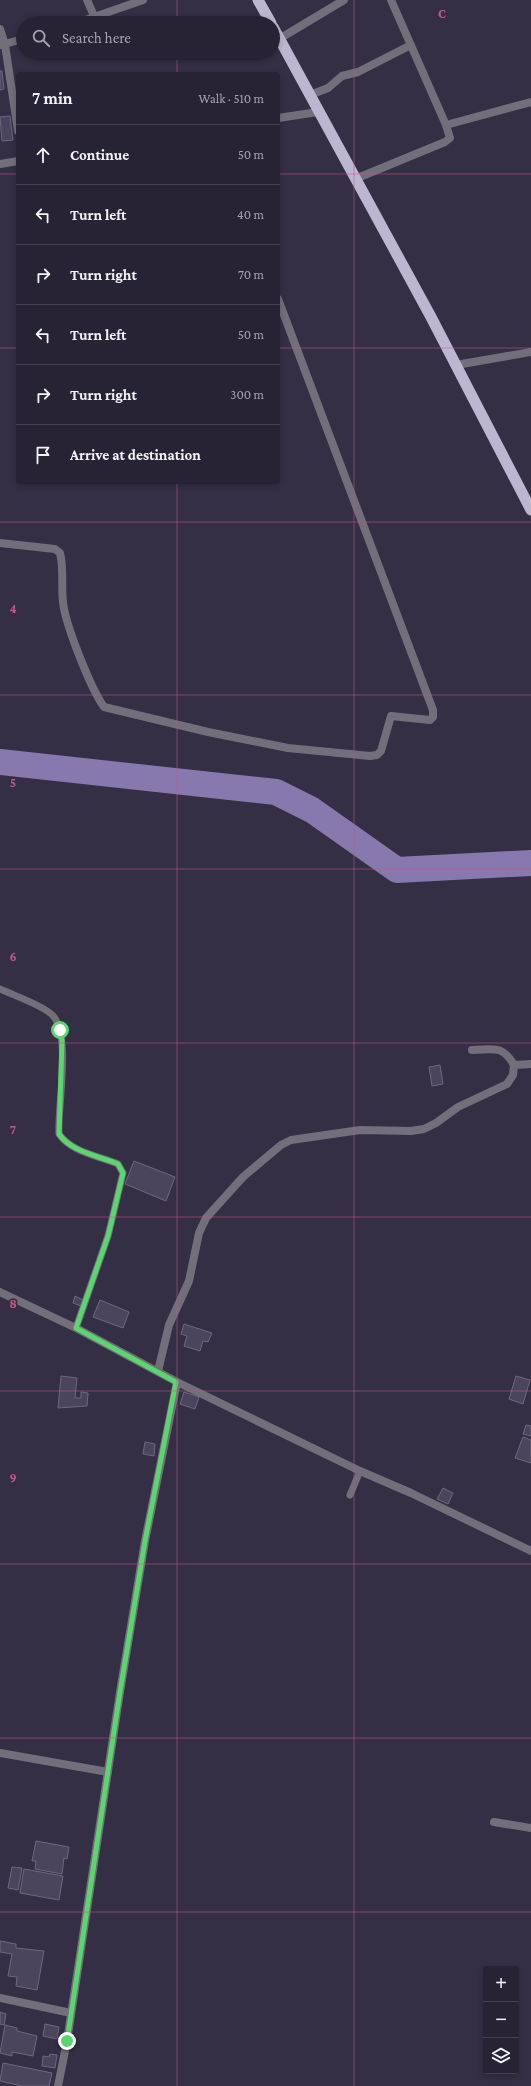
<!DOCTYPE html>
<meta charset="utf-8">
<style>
:root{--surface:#282334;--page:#342f40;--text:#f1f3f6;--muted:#a5a4ac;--line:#44404f}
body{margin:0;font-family:"Crimson Pro",serif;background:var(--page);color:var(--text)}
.controls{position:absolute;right:12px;bottom:12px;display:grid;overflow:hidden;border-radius:4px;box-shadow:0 2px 6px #0003}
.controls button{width:36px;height:36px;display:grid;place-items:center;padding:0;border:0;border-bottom:1px solid var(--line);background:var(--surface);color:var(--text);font:20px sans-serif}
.stop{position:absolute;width:12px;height:12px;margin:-9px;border:3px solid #5bd56e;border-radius:50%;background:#fff}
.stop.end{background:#5bd56e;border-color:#fff;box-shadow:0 1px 4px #0008}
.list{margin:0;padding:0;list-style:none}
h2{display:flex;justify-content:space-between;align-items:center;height:52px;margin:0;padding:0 16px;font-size:17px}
h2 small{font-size:13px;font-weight:400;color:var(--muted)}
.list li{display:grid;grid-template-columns:26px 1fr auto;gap:12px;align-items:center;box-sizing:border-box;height:60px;padding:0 16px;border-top:1px solid var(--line)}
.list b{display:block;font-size:15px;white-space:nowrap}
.list em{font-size:13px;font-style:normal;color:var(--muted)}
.icon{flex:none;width:22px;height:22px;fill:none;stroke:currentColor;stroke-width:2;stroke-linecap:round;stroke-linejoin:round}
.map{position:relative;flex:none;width:531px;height:2086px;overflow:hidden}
.search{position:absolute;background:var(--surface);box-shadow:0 2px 6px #0003;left:16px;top:16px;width:264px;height:44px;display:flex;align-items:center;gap:10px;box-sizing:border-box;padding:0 14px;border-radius:22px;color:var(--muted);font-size:15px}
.panel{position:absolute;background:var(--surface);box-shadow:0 2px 6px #0003;left:16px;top:72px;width:264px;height:412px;border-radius:4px}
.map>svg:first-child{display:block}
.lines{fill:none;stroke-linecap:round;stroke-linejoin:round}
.river{stroke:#8778ad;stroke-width:26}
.building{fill:#4a445c;stroke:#6d6780}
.service{stroke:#726f7b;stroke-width:7}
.minor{stroke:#726f7b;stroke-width:8}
.tertiary{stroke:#726f7b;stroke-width:8}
.trunk{stroke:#bcb6d0;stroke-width:11}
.route{stroke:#5bd56e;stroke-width:5}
.grid{fill:none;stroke:#cd5589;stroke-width:1;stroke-opacity:0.55}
.grid-label{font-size:13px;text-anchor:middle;font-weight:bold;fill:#cd5589;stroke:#352f45;stroke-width:3.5;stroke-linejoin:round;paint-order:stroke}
</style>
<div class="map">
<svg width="531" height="2086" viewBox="0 0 531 2086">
<rect width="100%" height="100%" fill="#352f45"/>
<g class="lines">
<path class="river" d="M 0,762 L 276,792 L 312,810 L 397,870 L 531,863"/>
</g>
<path class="building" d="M 0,71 L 2,71 L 4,89 L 0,90 Z
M 10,116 L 13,140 L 2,141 L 0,117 Z
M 440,1065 L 443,1084 L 432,1086 L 429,1067 Z
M 134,1161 L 175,1177 L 166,1201 L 125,1184 Z
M 75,1296 L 83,1300 L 81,1306 L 73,1303 Z
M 100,1300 L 129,1312 L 123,1328 L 93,1317 Z
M 184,1324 L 212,1333 L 208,1342 L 203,1341 L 200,1351 L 184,1346 L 187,1336 L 181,1334 Z
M 61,1376 L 77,1378 L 75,1398 L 81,1398 L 81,1392 L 88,1393 L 87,1406 L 58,1408 Z
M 516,1376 L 530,1380 L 523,1404 L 509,1399 Z
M 184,1392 L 199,1397 L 195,1409 L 180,1404 Z
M 526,1425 L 531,1426 L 531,1436 L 523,1434 Z
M 523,1437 L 531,1440 L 531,1463 L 515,1458 Z
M 145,1442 L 155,1444 L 154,1456 L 143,1454 Z
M 443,1488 L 453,1493 L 448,1504 L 437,1499 Z
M 36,1841 L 69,1847 L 67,1859 L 64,1858 L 62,1874 L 35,1869 L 36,1861 L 32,1861 Z
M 12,1867 L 22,1868 L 18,1890 L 8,1888 Z
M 24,1869 L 63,1876 L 59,1900 L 20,1893 Z
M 0,1941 L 16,1944 L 16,1948 L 44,1951 L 37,1990 L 16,1986 L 17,1977 L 8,1976 L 12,1954 L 0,1952 Z
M 0,2012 L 6,2014 L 4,2025 L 0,2024 Z
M 45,2024 L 59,2027 L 57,2039 L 43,2036 Z
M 5,2025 L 17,2028 L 17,2031 L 37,2036 L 33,2056 L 12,2052 L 12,2056 L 0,2053 Z
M 50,2054 L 57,2055 L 55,2068 L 42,2066 L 43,2056 L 49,2057 Z
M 3,2063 L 52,2073 L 49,2086 L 22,2086 L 0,2081 Z"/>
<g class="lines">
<path class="service" d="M 0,989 C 15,996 37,1003 50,1013 C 73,1029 57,1107 59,1134 C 71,1152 99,1156 118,1164 L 123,1173 L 108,1236 L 76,1328
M 350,1495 L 360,1471"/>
<path class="minor" d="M 87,0 L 95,18
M 391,0 L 446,125 L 531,102
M 77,23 L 143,0
M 0,29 L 5,45 L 18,131
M 279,39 L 344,0
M 1,45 L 23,39
M 310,95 L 328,88 L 342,76 L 358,72 L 411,45
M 278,118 L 318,112
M 0,164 L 18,161
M 355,179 L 445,142 L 450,138 L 446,125
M 456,365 L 531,352
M 0,543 L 55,549 L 60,553 C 64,569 61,585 63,602 C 65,624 91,689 104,707 L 208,732 L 288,748 L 370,756 L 377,755 L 381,751 L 391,716 L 430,720 L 433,717 L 433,710 L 278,299
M 472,1050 C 493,1050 502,1044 514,1065 L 531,1064
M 0,1292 L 76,1328 L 177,1382
M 158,1371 L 169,1325 L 189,1281 L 199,1233 L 206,1218 L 243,1177 L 281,1145 L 291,1140 L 360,1130 L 411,1131 L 424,1129 L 436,1123 L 458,1107 L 507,1084 L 513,1075 L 514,1065
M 0,1753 L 108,1772
M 494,1822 L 531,1828
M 0,1998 L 71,2013"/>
<path class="tertiary" d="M 58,2086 L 67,2041 L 120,1692 L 145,1541 L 177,1382 L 360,1471 L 411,1493 L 531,1551"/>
<path class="trunk" d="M 258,0 L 271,23
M 273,27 L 431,317 L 531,510"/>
</g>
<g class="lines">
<path class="route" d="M 60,1030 L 62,1041 L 59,1134 C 71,1152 99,1156 118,1164 L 123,1173 L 108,1236 L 76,1328 L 176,1382 L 145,1541 L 120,1692 L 67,2041"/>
</g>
<path class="grid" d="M 177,0 L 177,23M 354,0 L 354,2086M 177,53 L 177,74M 0,174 L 18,174M 278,174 L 531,174M 0,348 L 18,348M 278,348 L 531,348M 177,482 L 177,2086M 0,522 L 531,522M 0,695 L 531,695M 0,869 L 531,869M 0,1043 L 531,1043M 0,1217 L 531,1217M 0,1391 L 531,1391M 0,1564 L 531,1564M 0,1738 L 531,1738M 0,1912 L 531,1912"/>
<g class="grid-label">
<text x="442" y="18">C</text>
<text x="13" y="613">4</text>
<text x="13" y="787">5</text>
<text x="13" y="961">6</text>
<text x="13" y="1134">7</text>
<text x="13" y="1308">8</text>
<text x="13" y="1482">9</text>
</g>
</svg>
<div class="controls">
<button>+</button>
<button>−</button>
<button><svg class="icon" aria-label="layers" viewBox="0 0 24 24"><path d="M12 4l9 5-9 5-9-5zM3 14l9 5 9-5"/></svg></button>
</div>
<div class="stop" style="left:60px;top:1030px"></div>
<div class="stop end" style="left:67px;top:2041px"></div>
<div class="search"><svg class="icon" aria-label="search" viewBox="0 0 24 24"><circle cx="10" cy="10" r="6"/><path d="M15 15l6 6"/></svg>Search here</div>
<section class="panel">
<h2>7 min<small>Walk · 510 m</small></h2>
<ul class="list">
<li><svg class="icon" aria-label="ahead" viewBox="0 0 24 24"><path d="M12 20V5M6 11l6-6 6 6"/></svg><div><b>Continue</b></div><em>50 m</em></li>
<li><svg class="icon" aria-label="left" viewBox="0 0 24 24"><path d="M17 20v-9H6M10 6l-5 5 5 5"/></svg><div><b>Turn left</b></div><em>40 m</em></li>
<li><svg class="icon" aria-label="right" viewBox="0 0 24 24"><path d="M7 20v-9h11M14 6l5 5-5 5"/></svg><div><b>Turn right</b></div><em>70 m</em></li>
<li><svg class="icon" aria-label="left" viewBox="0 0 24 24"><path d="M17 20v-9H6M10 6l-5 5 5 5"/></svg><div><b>Turn left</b></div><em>50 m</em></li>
<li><svg class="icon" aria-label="right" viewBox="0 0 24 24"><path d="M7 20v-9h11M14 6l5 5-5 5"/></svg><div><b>Turn right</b></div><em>300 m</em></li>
<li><svg class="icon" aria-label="arrive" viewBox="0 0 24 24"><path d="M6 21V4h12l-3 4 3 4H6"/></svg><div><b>Arrive at destination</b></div></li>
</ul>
</section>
</div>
